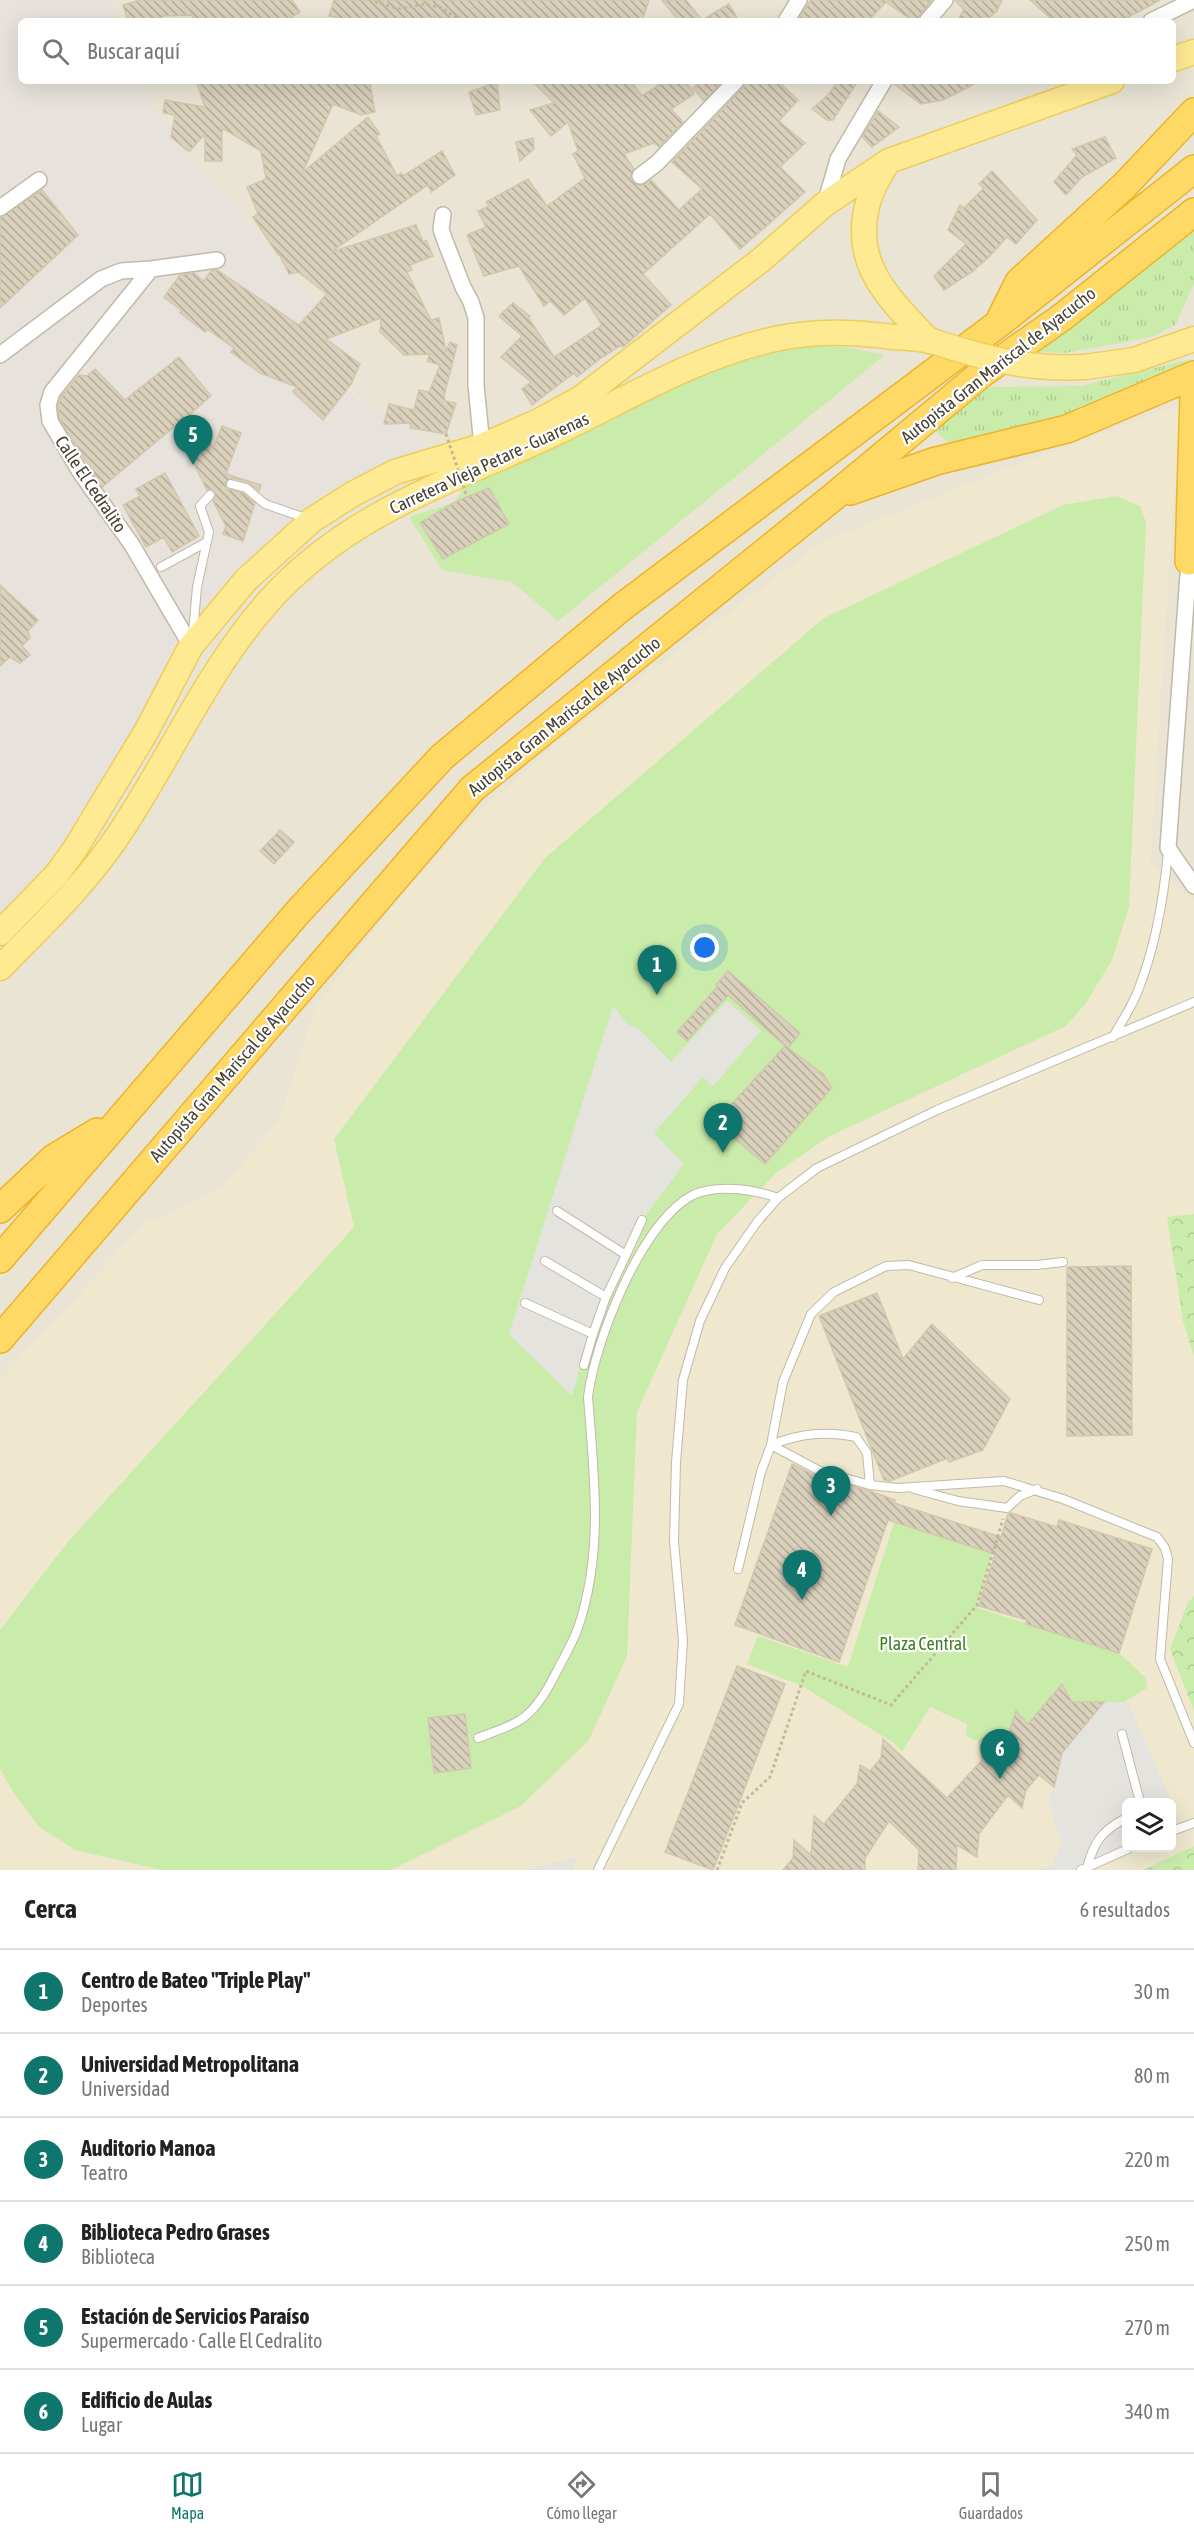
<!DOCTYPE html>
<html lang="es">
<meta charset="utf-8">
<style>
:root{--surface:#fff;--page:#f2f2f2;--text:#222;--muted:#767676;--line:#e0e0e0;--accent:#0f766e}
body{margin:0;font-family:"Asap Condensed",sans-serif;background:var(--page);color:var(--text)}
.controls{position:absolute;right:18px;bottom:18px;display:grid;overflow:hidden;border-radius:9px;box-shadow:0 6px 24px #0002}
.controls button{width:54px;height:54px;display:grid;place-items:center;padding:0;border:0;border-bottom:2px solid var(--line);background:var(--surface);color:var(--text);font:30px sans-serif}
.you{position:absolute;left:705px;top:948px;width:21px;height:21px;margin:-15px;border:4px solid #fff;border-radius:50%;background:#1a73e8;box-shadow:0 0 0 9px #1a73e833}
.badge{display:grid;place-items:center;width:39px;height:39px;border-radius:50%;background:var(--accent);color:#fff;font-size:20px;font-weight:700}
.pin{position:absolute;translate:-50% -50px;filter:drop-shadow(0 2px 3px #0008)}
.pin::after{content:'';position:absolute;top:32px;width:21px;height:18px;background:inherit;clip-path:polygon(0 0,100% 0,50% 100%)}
.list{margin:0;padding:0;list-style:none}
h2{display:flex;justify-content:space-between;align-items:center;height:78px;margin:0;padding:0 24px;font-size:26px}
h2 small{font-size:20px;font-weight:400;color:var(--muted)}
.list li{display:grid;grid-template-columns:39px 1fr auto;gap:18px;align-items:center;box-sizing:border-box;height:84px;padding:0 24px;border-top:2px solid var(--line)}
.list b{display:block;font-size:22px;white-space:nowrap}
.list p{margin:0;font-size:20px;white-space:nowrap;color:var(--muted)}
.list em{font-size:20px;font-style:normal;color:var(--muted)}
.icon{flex:none;width:33px;height:33px;fill:none;stroke:currentColor;stroke-width:2;stroke-linecap:round;stroke-linejoin:round}
.map{position:relative;flex:none;width:1194px;height:1870px;overflow:hidden}
.search{position:absolute;background:var(--surface);box-shadow:0 6px 24px #0002;left:18px;right:18px;top:18px;height:66px;display:flex;align-items:center;gap:15px;box-sizing:border-box;padding:0 21px;border-radius:9px;color:var(--muted);font-size:22px}
.sheet{height:582px;background:var(--surface)}
nav{display:flex;justify-content:space-around;align-items:center;box-sizing:border-box;height:84px;border-top:2px solid var(--line);background:var(--surface);font-size:16px;color:var(--muted)}
nav a{display:grid;justify-items:center;gap:3px}
nav .on{color:var(--accent)}
.map>svg:first-child{display:block}
.residential{fill:#e9e4d4;fill-rule:evenodd}
.industrial{fill:#e7e2db}
.education{fill:#efe8cf;fill-rule:evenodd}
.grass{fill:url(#grass-tufts)}
.forest{fill:url(#forest-crowns)}
.green{fill:#c9ecab}
.parking{fill:#e5e3de}
.building{fill:url(#building-back-hatch);stroke:#d2c7ad;stroke-width:1.5}
.lines{fill:none;stroke-linecap:round;stroke-linejoin:round}
.service-casing{stroke:#c1baa8;stroke-width:10}
.minor-casing{stroke:#c1baa8;stroke-width:18}
.primary-casing{stroke:#eece5b;stroke-width:27}
.motorway-casing{stroke:#ebb42a;stroke-width:30}
.path{stroke:#c4b898;stroke-width:3;stroke-dasharray:3 3;stroke-linecap:butt}
.service{stroke:#fff;stroke-width:8}
.minor{stroke:#fff;stroke-width:15}
.primary{stroke:#ffea94;stroke-width:24}
.motorway{stroke:#ffd966;stroke-width:27}
.primary-bridge-casing{stroke:#eece5b;stroke-width:27;stroke-linecap:butt}
.path-bridge{stroke:#c4b898;stroke-width:3;stroke-dasharray:3 3;stroke-linecap:butt}
.primary-bridge{stroke:#ffea94;stroke-width:24}
.labels{text-anchor:middle;dominant-baseline:central;stroke-width:4.5;stroke-linejoin:round;paint-order:stroke}
.street-label{font-size:18px;fill:#484235;stroke:#fff}
.park-label{font-size:18px;fill:#3e7f23;stroke:#fff}
</style>
<div class="map">
<svg width="1194" height="1870" viewBox="0 0 1194 1870">
<defs>
<pattern id="grass-tufts" width="24" height="20" patternUnits="userSpaceOnUse" patternTransform="scale(1.5)"><rect width="24" height="20" fill="#c9ecab"/><path d="M3 7l-1-3M5 7V3M7 7l1-3M15 17l-1-3M17 17v-4M19 17l1-3" fill="none" stroke="#aecc94"/></pattern>
<pattern id="forest-crowns" width="20" height="18" patternUnits="userSpaceOnUse" patternTransform="scale(1.5)"><rect width="20" height="18" fill="#c9ecab"/><path d="M2 6a3 3 0 1 1 6 0M12 15a3 3 0 1 1 6 0" fill="none" stroke="#aecc94"/></pattern>
<pattern id="building-back-hatch" width="6" height="6" patternUnits="userSpaceOnUse" patternTransform="scale(1.5)"><rect width="6" height="6" fill="#dad1bd"/><path d="M-1 5l2 2M0 0l6 6M5-1l2 2" fill="none" stroke="#b3ab9a"/></pattern>
</defs>
<rect width="100%" height="100%" fill="#f4f1e6"/>
<path class="residential" d="M 86,0 L 1194,0 L 1194,1865 L 1182,1870 L 0,1870 L 0,915 L 53,856 L 83,814 L 111,771 L 161,676 L 180,634 L 217,591 L 302,521 L 413,419 L 377,413 L 335,378 L 111,81 L 1173,81 L 1173,21 L 92,21 ZM 1126,1802 L 1172,1802 L 1172,1848 L 1126,1848 Z"/>
<path class="industrial" d="M 0,0 L 113,0 L 116,21 L 21,21 L 21,81 L 138,81 L 149,104 L 203,174 L 286,265 L 351,344 L 335,379 L 377,413 L 413,419 L 426,452 L 302,521 L 217,591 L 180,634 L 161,676 L 111,771 L 83,814 L 53,856 L 0,915 Z"/>
<path class="education" d="M 1180,404 L 1150,864 L 1194,900 L 1194,1870 L 0,1870 L 0,1380 L 144,1224 L 181,1209 L 223,1186 L 280,1120 L 314,1010 L 395,903 L 470,819 L 582,723 L 823,542 L 1003,470 ZM 1126,1802 L 1172,1802 L 1172,1848 L 1126,1848 Z"/>
<path class="grass" d="M 1194,231 L 1194,284 L 1175,325 L 1154,336 L 1121,343 L 1064,353 L 1033,351 Z
M 1191,359 L 1190,371 L 1049,420 L 951,445 L 933,429 L 988,387 L 1081,386 Z"/>
<path class="forest" d="M 1194,1214 L 1194,1357 L 1183,1321 L 1167,1217 Z
M 1194,1596 L 1194,1711 L 1170,1649 L 1188,1602 Z
M 1194,1846 L 1194,1870 L 1143,1870 Z"/>
<path class="green" d="M 804,345 L 844,347 L 885,355 L 558,621 L 512,582 L 442,570 L 409,517 L 455,502 L 464,487 L 483,477 L 553,448 L 618,411 L 727,360 Z
M 1116,496 L 1140,506 L 1146,522 L 1129,907 L 1112,960 L 1086,1003 L 1066,1026 L 830,1136 L 776,1173 L 717,1234 L 637,1412 L 627,1656 L 589,1740 L 521,1806 L 391,1870 L 162,1870 L 75,1850 L 39,1827 L 13,1792 L 0,1769 L 0,1630 L 67,1543 L 354,1227 L 334,1139 L 545,858 L 824,618 L 1063,505 Z
M 894,1522 L 992,1553 L 978,1608 L 1119,1653 L 1145,1677 L 1147,1688 L 1124,1702 L 1072,1702 L 1062,1684 L 1028,1724 L 1016,1712 L 1001,1756 L 987,1734 L 979,1742 L 966,1736 L 967,1724 L 930,1707 L 902,1752 L 894,1743 L 802,1686 L 747,1664 L 758,1636 L 848,1667 Z"/>
<path class="parking" d="M 170,471 L 204,533 L 199,536 L 165,473 Z
M 727,1001 L 761,1031 L 713,1086 L 703,1077 L 654,1133 L 684,1164 L 642,1220 L 616,1265 L 588,1338 L 572,1396 L 509,1334 L 613,1006 L 628,1024 L 640,1030 L 671,1062 Z
M 1104,1702 L 1128,1702 L 1183,1828 L 1172,1833 L 1172,1802 L 1126,1802 L 1126,1848 L 1138,1848 L 1086,1870 L 1037,1870 L 1053,1864 L 1061,1841 L 1048,1801 L 1054,1787 L 1062,1753 Z
M 576,1857 L 573,1870 L 525,1870 Z"/>
<path class="building" d="M 140,0 L 292,0 L 300,12 L 286,21 L 193,21 L 192,15 L 162,16 L 163,21 L 128,21 L 123,5 Z
M 334,0 L 649,0 L 642,21 L 438,21 L 434,16 L 425,21 L 349,21 L 329,16 Z
M 662,0 L 686,0 L 702,20 L 729,4 L 739,21 L 679,21 Z
M 811,0 L 932,0 L 920,15 L 917,21 L 913,21 L 886,2 L 868,21 L 797,21 Z
M 955,0 L 1002,0 L 997,11 L 989,18 L 988,21 L 957,21 L 964,10 Z
M 1030,0 L 1160,0 L 1121,21 L 1054,21 Z
M 196,81 L 356,81 L 357,85 L 370,84 L 375,112 L 361,115 L 333,104 L 303,172 L 368,117 L 380,134 L 376,136 L 397,176 L 401,173 L 403,176 L 442,151 L 455,175 L 431,192 L 428,185 L 331,252 L 416,225 L 423,242 L 426,240 L 433,256 L 410,265 L 412,270 L 407,272 L 431,320 L 439,318 L 446,351 L 450,342 L 457,345 L 444,396 L 445,401 L 456,403 L 446,434 L 410,428 L 411,423 L 384,424 L 389,404 L 414,410 L 419,390 L 429,392 L 440,365 L 427,361 L 430,354 L 404,355 L 380,332 L 381,318 L 326,339 L 360,364 L 351,384 L 323,420 L 293,392 L 297,387 L 260,373 L 231,352 L 234,348 L 207,329 L 205,332 L 180,313 L 182,311 L 164,297 L 180,275 L 194,273 L 204,281 L 211,271 L 217,270 L 299,325 L 327,294 L 298,272 L 289,274 L 279,254 L 278,255 L 253,217 L 258,214 L 247,187 L 266,179 L 261,151 L 222,128 L 222,161 L 205,161 L 205,134 L 189,152 L 171,137 L 175,115 L 163,113 L 165,100 L 205,107 Z
M 532,81 L 631,81 L 642,96 L 665,81 L 686,81 L 694,94 L 671,109 L 683,122 L 659,147 L 654,143 L 624,154 L 634,169 L 630,177 L 633,182 L 641,186 L 651,180 L 679,210 L 702,189 L 672,162 L 743,88 L 746,81 L 778,81 L 798,100 L 779,121 L 805,143 L 780,167 L 805,192 L 740,249 L 710,214 L 643,274 L 671,305 L 623,347 L 621,345 L 601,358 L 577,377 L 574,373 L 532,405 L 522,389 L 531,382 L 501,357 L 522,336 L 499,316 L 513,303 L 530,316 L 528,317 L 554,357 L 602,325 L 585,298 L 564,315 L 550,301 L 544,306 L 519,266 L 484,276 L 467,235 L 486,227 L 478,211 L 489,206 L 486,202 L 528,179 L 547,206 L 585,178 L 573,154 L 578,151 L 568,122 L 551,136 L 530,110 L 554,103 Z
M 701,81 L 715,81 L 719,85 L 704,101 L 693,88 Z
M 838,81 L 858,81 L 833,120 L 827,120 L 812,109 L 828,95 Z
M 894,81 L 980,81 L 943,100 L 921,104 L 893,83 Z
M 497,82 L 500,110 L 476,115 L 469,92 Z
M 878,111 L 899,127 L 872,147 L 862,137 Z
M 1105,137 L 1116,158 L 1082,177 L 1066,195 L 1054,182 L 1077,155 L 1072,149 Z
M 533,138 L 534,149 L 520,161 L 516,142 Z
M 992,171 L 1037,220 L 1016,244 L 1007,237 L 988,258 L 972,272 L 944,290 L 934,276 L 966,244 L 948,230 L 960,205 L 964,208 L 984,188 L 979,184 Z
M 42,190 L 78,235 L 0,308 L 0,218 Z
M 179,357 L 211,396 L 190,414 L 196,416 L 213,449 L 222,426 L 241,433 L 226,474 L 261,485 L 259,491 L 248,482 L 232,478 L 225,482 L 227,489 L 243,493 L 255,503 L 243,541 L 223,534 L 226,526 L 213,501 L 215,493 L 212,489 L 207,490 L 175,426 L 102,487 L 59,418 L 58,406 L 61,397 L 79,375 L 87,376 L 95,369 L 125,400 Z
M 165,473 L 199,536 L 172,552 L 164,537 L 146,547 L 123,505 L 140,496 L 136,489 Z
M 489,488 L 509,524 L 443,559 L 420,523 L 455,502 Z
M 0,585 L 38,620 L 28,631 L 30,638 L 22,646 L 30,655 L 20,663 L 10,657 L 0,666 Z
M 280,830 L 294,842 L 274,864 L 260,851 Z
M 728,971 L 800,1033 L 788,1048 L 823,1074 L 832,1088 L 765,1164 L 715,1122 L 785,1046 L 728,995 L 687,1041 L 677,1032 L 717,987 L 716,985 Z
M 1131,1266 L 1132,1435 L 1067,1436 L 1067,1267 Z
M 877,1293 L 903,1359 L 932,1324 L 1010,1399 L 983,1450 L 949,1462 L 948,1458 L 890,1481 L 884,1480 L 819,1316 Z
M 792,1464 L 818,1477 L 870,1491 L 895,1500 L 894,1503 L 1001,1537 L 1008,1514 L 1011,1513 L 1057,1527 L 1059,1520 L 1152,1549 L 1119,1653 L 1026,1624 L 1027,1620 L 979,1606 L 995,1554 L 888,1520 L 839,1662 L 735,1625 Z
M 737,1666 L 785,1684 L 713,1870 L 665,1852 Z
M 1062,1684 L 1072,1702 L 1104,1702 L 1062,1753 L 1054,1787 L 1039,1775 L 1026,1790 L 1022,1808 L 1008,1795 L 979,1834 L 977,1857 L 957,1845 L 956,1870 L 918,1870 L 919,1850 L 889,1821 L 865,1858 L 865,1870 L 783,1870 L 793,1858 L 794,1840 L 811,1855 L 814,1816 L 824,1824 L 857,1784 L 860,1765 L 870,1771 L 881,1758 L 883,1739 L 947,1798 L 982,1760 L 979,1742 L 987,1734 L 1001,1756 L 1016,1711 L 1028,1724 Z
M 465,1714 L 471,1768 L 434,1773 L 428,1718 Z"/>
<g class="lines">
<g class="service-casing">
<path id="service" d="M 231,484 L 246,488 L 265,504 L 308,519
M 161,567 L 205,543
M 193,633 L 197,587 L 209,532 L 200,506 L 210,495
M 1113,1037 C 1122,1021 1133,1005 1139,988 C 1155,947 1164,895 1168,852
M 557,1211 L 626,1255 L 642,1220
M 545,1261 L 606,1297 L 626,1255
M 952,1278 L 982,1265 L 1037,1265 L 1063,1262
M 525,1303 L 593,1334 L 606,1297
M 584,1365 L 593,1334
M 870,1485 L 867,1453 L 856,1437 C 825,1431 801,1433 771,1445 L 820,1471 L 870,1485 L 898,1488 L 1004,1481 L 1063,1499 L 1157,1537 L 1165,1548 L 1168,1559 L 1160,1659 L 1194,1743
M 914,1489 L 958,1501 L 1007,1508 L 1020,1496 L 1037,1489
M 738,1569 L 761,1472 L 771,1445 L 783,1382 L 811,1314 L 834,1292 L 886,1266 L 909,1265 L 1039,1300
M 1122,1734 L 1140,1802
M 478,1738 C 492,1732 508,1728 520,1720 C 537,1710 550,1685 558,1669 C 565,1655 573,1642 578,1628 C 604,1552 594,1475 588,1397 C 595,1341 641,1222 693,1195 C 717,1184 754,1189 778,1198
M 1172,1831 L 1194,1823
M 1087,1868 C 1094,1841 1102,1831 1126,1818
M 598,1870 L 679,1704 L 683,1641 L 674,1541 L 676,1462 L 683,1380 L 700,1321 L 725,1268 L 757,1222 L 778,1198 L 817,1168 L 937,1110 L 1194,1002
M 1081,1870 L 1130,1848"/>
</g>
<g class="minor-casing">
<path id="minor" d="M 786,21 L 799,0
M 927,21 L 945,0
M 1151,21 L 1194,0
M 640,176 L 657,163 L 736,81
M 825,204 L 838,159 L 884,81
M 0,208 L 39,180
M 443,215 L 441,229 L 445,241 L 463,287 L 471,302 L 476,318 L 476,385 L 482,446
M 151,269 L 217,260
M 0,355 L 101,279 L 121,271 L 151,269 L 52,392 L 48,405 L 50,421 L 80,472 L 132,545 L 191,646
M 1191,556 L 1189,561 L 1168,848 L 1194,886"/>
</g>
<g class="primary-casing">
<path id="primary" d="M 1173,59 L 1194,52
M 887,163 C 882,173 874,184 870,196 C 848,262 888,297 929,341
M 1085,367 L 1134,360 L 1194,339
M 0,933 L 57,874 L 75,849 L 146,732 L 191,646 L 246,580 L 312,520 L 353,494 L 395,472 L 482,446 L 537,422 L 581,398 L 761,260 L 825,204 L 889,161 L 1112,81
M 0,968 C 42,925 86,884 119,834 C 170,758 207,671 268,602 C 352,508 457,481 566,428 C 633,395 701,355 775,339 C 817,330 852,332 894,337 C 907,338 922,338 935,342"/>
</g>
<g class="motorway-casing">
<path id="motorway" d="M 1001,318 L 1019,282 L 1124,186 L 1194,112
M 850,491 L 936,461 L 1067,429 L 1194,375
M 1189,561 L 1194,397
M 0,1209 L 54,1158 L 97,1132
M 0,1259 L 298,912 L 442,757 L 622,607 L 998,324 L 1194,169
M 0,1339 L 472,789 L 832,498 L 981,374 L 1061,318 L 1194,212"/>
</g>
<path class="path" d="M 369,0 L 400,9 L 423,4 L 443,8 L 453,16 L 466,21
M 717,1870 L 742,1803 L 770,1777 L 806,1671 L 891,1705 L 977,1605 L 1003,1519"/>
<use href="#service" class="service"/>
<use href="#minor" class="minor"/>
<use href="#primary" class="primary"/>
<use href="#motorway" class="motorway"/>
<g class="primary-bridge-casing">
<path id="primary-bridge" d="M 935,342 C 987,359 1030,370 1085,367"/>
</g>
<path class="path-bridge" d="M 446,434 L 467,497"/>
<use href="#primary-bridge" class="primary-bridge"/>
</g>
<g class="labels">
<g class="street-label">
<text transform="translate(998 365) rotate(-38)">Autopista Gran Mariscal de Ayacucho</text>
<text transform="translate(489 463) rotate(-25)">Carretera Vieja Petare - Guarenas</text>
<text transform="translate(91 484) rotate(56)">Calle El Cedralito</text>
<text transform="translate(564 716) rotate(-39)">Autopista Gran Mariscal de Ayacucho</text>
<text transform="translate(232 1068) rotate(-49)">Autopista Gran Mariscal de Ayacucho</text>
</g>
<g class="park-label">
<text x="923" y="1643">Plaza Central</text>
</g>
</g>
</svg>
<div class="controls">
<button><svg class="icon" aria-label="layers" viewBox="0 0 24 24"><path d="M12 4l9 5-9 5-9-5zM3 14l9 5 9-5"/></svg></button>
</div>
<div class="you"></div>
<div class="pin badge" style="left:657px;top:995px">1</div>
<div class="pin badge" style="left:723px;top:1153px">2</div>
<div class="pin badge" style="left:831px;top:1516px">3</div>
<div class="pin badge" style="left:802px;top:1600px">4</div>
<div class="pin badge" style="left:193px;top:465px">5</div>
<div class="pin badge" style="left:1000px;top:1779px">6</div>
<div class="search"><svg class="icon" aria-label="search" viewBox="0 0 24 24"><circle cx="10" cy="10" r="6"/><path d="M15 15l6 6"/></svg>Buscar aquí</div>
</div>
<section class="sheet">
<h2>Cerca<small>6 resultados</small></h2>
<ul class="list">
<li><span class="badge">1</span><div><b>Centro de Bateo &quot;Triple Play&quot;</b><p>Deportes</p></div><em>30 m</em></li>
<li><span class="badge">2</span><div><b>Universidad Metropolitana</b><p>Universidad</p></div><em>80 m</em></li>
<li><span class="badge">3</span><div><b>Auditorio Manoa</b><p>Teatro</p></div><em>220 m</em></li>
<li><span class="badge">4</span><div><b>Biblioteca Pedro Grases</b><p>Biblioteca</p></div><em>250 m</em></li>
<li><span class="badge">5</span><div><b>Estación de Servicios Paraíso</b><p>Supermercado · Calle El Cedralito</p></div><em>270 m</em></li>
<li><span class="badge">6</span><div><b>Edificio de Aulas</b><p>Lugar</p></div><em>340 m</em></li>
</ul>
</section>
<nav>
<a class="on"><svg class="icon" aria-label="map" viewBox="0 0 24 24"><path d="M3 6l6-2 6 2 6-2v14l-6 2-6-2-6 2zM9 4v14M15 6v14"/></svg>Mapa</a>
<a><svg class="icon" aria-label="directions" viewBox="0 0 24 24"><path d="M12 3l9 9-9 9-9-9zM9 14v-3h6M13 9l2 2-2 2"/></svg>Cómo llegar</a>
<a><svg class="icon" aria-label="saved" viewBox="0 0 24 24"><path d="M7 4h10v16l-5-4-5 4z"/></svg>Guardados</a>
</nav>
